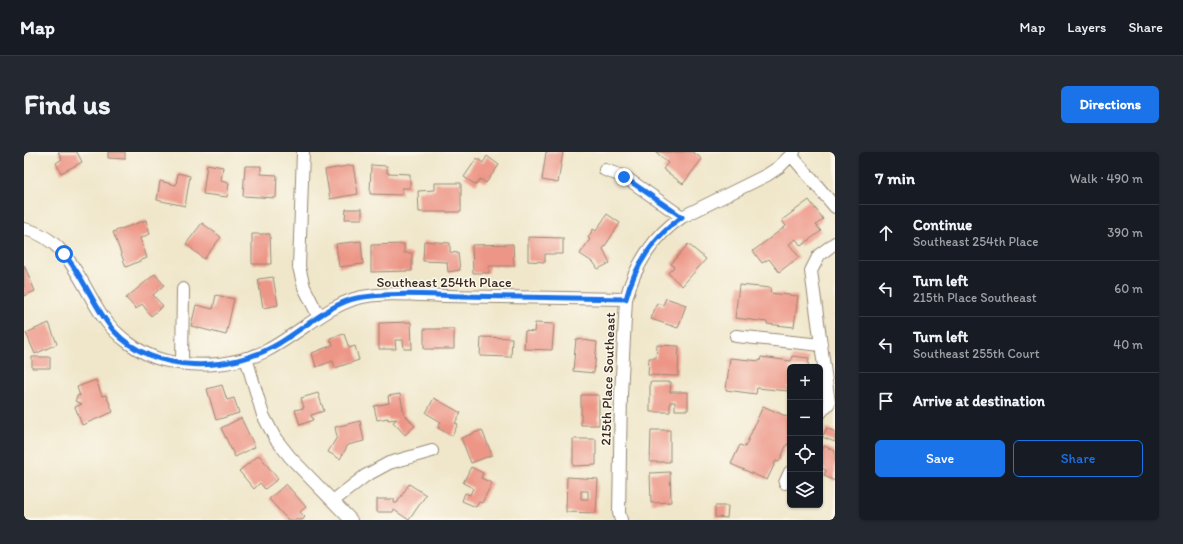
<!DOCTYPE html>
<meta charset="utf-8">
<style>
:root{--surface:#171b24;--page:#242831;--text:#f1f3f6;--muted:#9ea1a6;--line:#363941;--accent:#1a73e8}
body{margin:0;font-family:Itim,sans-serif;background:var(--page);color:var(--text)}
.controls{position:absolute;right:12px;bottom:12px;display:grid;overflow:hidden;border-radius:6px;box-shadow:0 1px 3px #0004}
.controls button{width:36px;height:36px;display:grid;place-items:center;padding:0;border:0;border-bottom:1px solid var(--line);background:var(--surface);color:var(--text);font:20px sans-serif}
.stop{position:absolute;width:12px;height:12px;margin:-9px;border:3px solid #1a73e8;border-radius:50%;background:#fff}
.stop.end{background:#1a73e8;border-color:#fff;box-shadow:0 1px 4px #0008}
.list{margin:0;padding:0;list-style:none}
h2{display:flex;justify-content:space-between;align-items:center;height:52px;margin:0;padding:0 16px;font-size:17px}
h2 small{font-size:13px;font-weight:400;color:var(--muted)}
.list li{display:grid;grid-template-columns:26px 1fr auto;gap:12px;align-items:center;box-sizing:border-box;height:56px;padding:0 16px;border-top:1px solid var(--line)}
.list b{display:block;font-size:15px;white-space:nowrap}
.list p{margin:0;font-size:13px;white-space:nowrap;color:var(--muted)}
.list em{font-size:13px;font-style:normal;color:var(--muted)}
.actions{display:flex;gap:8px;padding:12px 16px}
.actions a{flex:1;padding:9px 0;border:1px solid var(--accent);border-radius:6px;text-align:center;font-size:14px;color:var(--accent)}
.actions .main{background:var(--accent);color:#fff}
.icon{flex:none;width:22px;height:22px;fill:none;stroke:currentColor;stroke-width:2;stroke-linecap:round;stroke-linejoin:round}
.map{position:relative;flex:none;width:811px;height:368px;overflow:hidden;border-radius:6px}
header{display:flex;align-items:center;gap:24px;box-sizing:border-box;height:56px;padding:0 20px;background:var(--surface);border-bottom:1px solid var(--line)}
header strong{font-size:19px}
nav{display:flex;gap:22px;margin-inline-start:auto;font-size:14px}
.intro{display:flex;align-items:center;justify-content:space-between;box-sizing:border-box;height:96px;padding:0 24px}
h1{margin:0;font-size:28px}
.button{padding:10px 18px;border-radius:6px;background:var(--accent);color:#fff;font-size:14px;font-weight:700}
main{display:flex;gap:24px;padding:0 24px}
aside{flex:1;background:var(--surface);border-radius:6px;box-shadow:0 1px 3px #0004}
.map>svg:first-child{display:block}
.building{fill:#ed9586;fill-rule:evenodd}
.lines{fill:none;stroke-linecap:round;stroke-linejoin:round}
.minor-casing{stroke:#968874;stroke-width:14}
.minor{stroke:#fff;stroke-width:12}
.route{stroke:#1a73e8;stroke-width:5}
.labels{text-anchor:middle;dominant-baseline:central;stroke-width:3;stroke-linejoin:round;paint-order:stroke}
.street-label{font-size:14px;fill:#3b2a1e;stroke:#fbf7ec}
</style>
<header>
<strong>Map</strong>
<nav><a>Map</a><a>Layers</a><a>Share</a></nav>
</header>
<div class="intro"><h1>Find us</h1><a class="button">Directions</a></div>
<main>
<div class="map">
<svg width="811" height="368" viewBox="0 0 811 368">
<rect width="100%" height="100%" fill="#fbf7ec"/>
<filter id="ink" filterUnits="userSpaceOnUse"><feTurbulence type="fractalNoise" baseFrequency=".025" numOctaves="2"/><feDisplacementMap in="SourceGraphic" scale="8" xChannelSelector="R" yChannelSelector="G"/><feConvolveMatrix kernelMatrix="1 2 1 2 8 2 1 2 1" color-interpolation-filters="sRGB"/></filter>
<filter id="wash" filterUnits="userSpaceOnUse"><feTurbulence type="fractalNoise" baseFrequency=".012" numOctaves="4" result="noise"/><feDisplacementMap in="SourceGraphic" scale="16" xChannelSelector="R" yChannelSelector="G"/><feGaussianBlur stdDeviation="0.9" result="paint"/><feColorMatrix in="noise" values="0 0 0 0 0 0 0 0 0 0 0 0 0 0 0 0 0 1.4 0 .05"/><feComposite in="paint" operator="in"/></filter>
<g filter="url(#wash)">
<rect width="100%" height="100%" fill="#f0e7cb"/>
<g id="blocks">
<path class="building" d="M 34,0 L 53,0 L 58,10 L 37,21 L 32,11 L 38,7 Z
M 84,0 L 101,0 L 101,7 L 84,6 Z
M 522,0 L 539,0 L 534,31 L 518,28 Z
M 632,0 L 669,0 L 678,7 L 659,32 L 639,17 L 644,11 Z
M 463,4 L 475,13 L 462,31 L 456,27 L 452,33 L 440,25 L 453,6 L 459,11 Z
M 183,12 L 199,15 L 197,29 L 205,31 L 203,45 L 179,42 Z
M 329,13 L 334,42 L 306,47 L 301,18 Z
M 347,13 L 363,14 L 363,21 L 386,22 L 386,36 L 378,36 L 378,43 L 346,42 Z
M 221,14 L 237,14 L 237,22 L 253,23 L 252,46 L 219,44 Z
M 154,21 L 166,24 L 161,54 L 133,48 L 136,29 L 152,33 Z
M 411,31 L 437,31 L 437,60 L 395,60 L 394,39 L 411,38 Z
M 785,48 L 799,67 L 792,73 L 797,79 L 777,94 L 772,87 L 765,92 L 775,105 L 755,120 L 745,107 L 738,111 L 729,99 L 762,74 L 758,68 Z
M 322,57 L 338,57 L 338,67 L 321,67 Z
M 583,62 L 596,71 L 579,97 L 586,111 L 574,117 L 570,111 L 556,102 L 566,87 L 564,86 L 569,77 L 572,79 Z
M 122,68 L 126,82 L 116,86 L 123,106 L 102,115 L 89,80 Z
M 178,71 L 197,85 L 180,107 L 162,92 Z
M 228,82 L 246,82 L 247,112 L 228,112 Z
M 504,85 L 539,86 L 539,102 L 521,102 L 521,110 L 504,109 Z
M 337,89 L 339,112 L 315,115 L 312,92 Z
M 400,89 L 426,91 L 426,100 L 434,101 L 436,118 L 424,120 L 423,110 L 399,109 Z
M 380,92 L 380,101 L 388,101 L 388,119 L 347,120 L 347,93 Z
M 489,92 L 490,114 L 465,114 L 465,121 L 449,121 L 448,93 Z
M 664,92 L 682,107 L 658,134 L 644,121 L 650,115 L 647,112 Z
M 0,113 L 11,139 L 0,144 Z
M 131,122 L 140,133 L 129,143 L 139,154 L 127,164 L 118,152 L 112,157 L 102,146 Z
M 249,125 L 254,153 L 239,156 L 234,127 Z
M 715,133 L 747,136 L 746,141 L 774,144 L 770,175 L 743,172 L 743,170 L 711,166 Z
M 192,143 L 210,147 L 202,183 L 167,174 L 172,153 L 189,157 Z
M 642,146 L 662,153 L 654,176 L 627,167 L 633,151 L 639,153 Z
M 387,170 L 388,197 L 380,197 L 379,188 L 371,188 L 372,197 L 355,197 L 355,171 Z
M 25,171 L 33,192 L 11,202 L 2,181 Z
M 511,171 L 530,172 L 528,198 L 500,197 L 501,179 L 510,180 Z
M 400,177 L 430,177 L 430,197 L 400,197 Z
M 320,182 L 325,196 L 331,194 L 335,208 L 311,216 L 309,209 L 292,215 L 288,201 L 309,193 L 306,186 Z
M 457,185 L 488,186 L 487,205 L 456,204 Z
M 552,187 L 573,190 L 570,221 L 549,219 Z
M 633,193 L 655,194 L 654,224 L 624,223 L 625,206 L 632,206 Z
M 768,204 L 785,206 L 784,215 L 766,215 L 766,234 L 764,234 L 764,239 L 733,236 L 732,242 L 702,238 L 706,206 L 736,209 L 737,205 L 767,209 Z
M 8,205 L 26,205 L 26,216 L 8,216 Z
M 72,228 L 78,244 L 82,243 L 89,260 L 58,273 L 51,255 L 58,252 L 51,249 L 54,243 L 56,244 L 53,235 Z
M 626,230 L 647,230 L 646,240 L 664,240 L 664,258 L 651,258 L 651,250 L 646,250 L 646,260 L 626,260 Z
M 198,233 L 203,248 L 210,246 L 215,261 L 192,268 L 183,237 Z
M 294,241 L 300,259 L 287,263 L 289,268 L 276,273 L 271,258 L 280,256 L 277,246 Z
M 376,242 L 380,262 L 391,274 L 381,283 L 369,270 L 373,267 L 364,268 L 364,266 L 353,268 L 350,254 L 365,251 L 364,244 Z
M 557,243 L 575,243 L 575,273 L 557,273 Z
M 410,246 L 437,261 L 431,271 L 434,272 L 428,284 L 414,276 L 417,270 L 402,261 Z
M 739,254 L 766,266 L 766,293 L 763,292 L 755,310 L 752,309 L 743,328 L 707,312 L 716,293 L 721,295 Z
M 217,266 L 231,295 L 211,305 L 197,276 Z
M 336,269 L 340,289 L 324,293 L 316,307 L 304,300 L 313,285 L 311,275 Z
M 803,276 L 811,280 L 811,290 L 798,285 Z
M 458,278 L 468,303 L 447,311 L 437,286 Z
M 627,278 L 646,278 L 646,310 L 626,310 Z
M 549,287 L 572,287 L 572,313 L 549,314 Z
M 800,294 L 811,299 L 811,329 L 800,324 L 802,318 L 796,315 L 796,303 Z
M 235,303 L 254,327 L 241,337 L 236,331 L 230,337 L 215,319 Z
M 447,315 L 459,321 L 457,326 L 468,331 L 458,351 L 455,350 L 452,355 L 438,349 L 441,341 L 446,343 L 449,336 L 439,331 Z
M 646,320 L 647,350 L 627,351 L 626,321 Z
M 543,325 L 574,327 L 572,361 L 542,360 ZM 557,339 L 564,339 L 564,347 L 557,347 Z
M 262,332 L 282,355 L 276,360 L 281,365 L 278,368 L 264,368 L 245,347 Z
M 385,332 L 402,343 L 385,368 L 370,358 L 369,360 L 353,360 L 353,347 L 370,347 L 370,351 L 373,351 Z
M 691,354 L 704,354 L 703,366 L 691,365 Z"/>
</g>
</g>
<g filter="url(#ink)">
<use href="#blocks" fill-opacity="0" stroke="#968874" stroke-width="1"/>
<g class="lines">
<g class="minor-casing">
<path id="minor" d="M 279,0 L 275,115 L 280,135 L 295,165
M 768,4 L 811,55
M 581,18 L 601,25 L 658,65
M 0,77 C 44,86 57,133 79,165 C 93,185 116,202 139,208 C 172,216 211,214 242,199 C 256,192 269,182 283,173 C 298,163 312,153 330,147 C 356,139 394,143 422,144 C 482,145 542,146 602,147
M 712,184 L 797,193
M 222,206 L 239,263 L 251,286 L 266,305 L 327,368
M 158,212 L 159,137
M 796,261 L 805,251 L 787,119 L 795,103 L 811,91
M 761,331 L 766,320
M 309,349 L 341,324 L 365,311 L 408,299
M 597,368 L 595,361 L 597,243 L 602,147 C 610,115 630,83 658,65 L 743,23 L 755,15 L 770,0"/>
</g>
<use href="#minor" class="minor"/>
</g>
</g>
<g class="lines" filter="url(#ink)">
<path class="route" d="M 40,102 C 60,125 70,156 90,179 C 130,223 207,220 254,192 C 278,178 307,151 333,146 C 367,140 403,143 438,144 C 492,145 547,146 602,147 C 610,115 631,83 658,65 L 600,25"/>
</g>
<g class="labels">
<g class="street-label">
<text x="420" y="130">Southeast 254th Place</text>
<text transform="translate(584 227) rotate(-88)">215th Place Southeast</text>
</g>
</g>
</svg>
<div class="controls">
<button>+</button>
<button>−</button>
<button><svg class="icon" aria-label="locate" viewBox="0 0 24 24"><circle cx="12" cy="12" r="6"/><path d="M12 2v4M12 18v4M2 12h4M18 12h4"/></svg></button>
<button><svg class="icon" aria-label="layers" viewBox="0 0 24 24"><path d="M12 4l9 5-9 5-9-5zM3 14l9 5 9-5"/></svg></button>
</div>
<div class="stop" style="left:40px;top:102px"></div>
<div class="stop end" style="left:600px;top:25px"></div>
</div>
<aside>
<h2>7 min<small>Walk · 490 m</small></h2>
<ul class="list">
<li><svg class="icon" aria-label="ahead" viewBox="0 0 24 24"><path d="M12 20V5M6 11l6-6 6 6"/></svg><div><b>Continue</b><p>Southeast 254th Place</p></div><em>390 m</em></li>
<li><svg class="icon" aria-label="left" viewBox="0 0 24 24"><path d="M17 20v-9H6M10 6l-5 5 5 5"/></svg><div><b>Turn left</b><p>215th Place Southeast</p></div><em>60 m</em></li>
<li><svg class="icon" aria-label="left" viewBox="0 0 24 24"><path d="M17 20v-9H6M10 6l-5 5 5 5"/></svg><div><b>Turn left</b><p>Southeast 255th Court</p></div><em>40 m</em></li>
<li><svg class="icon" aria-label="arrive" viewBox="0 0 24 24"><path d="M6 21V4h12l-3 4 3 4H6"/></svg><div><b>Arrive at destination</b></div></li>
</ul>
<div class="actions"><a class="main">Save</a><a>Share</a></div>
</aside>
</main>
